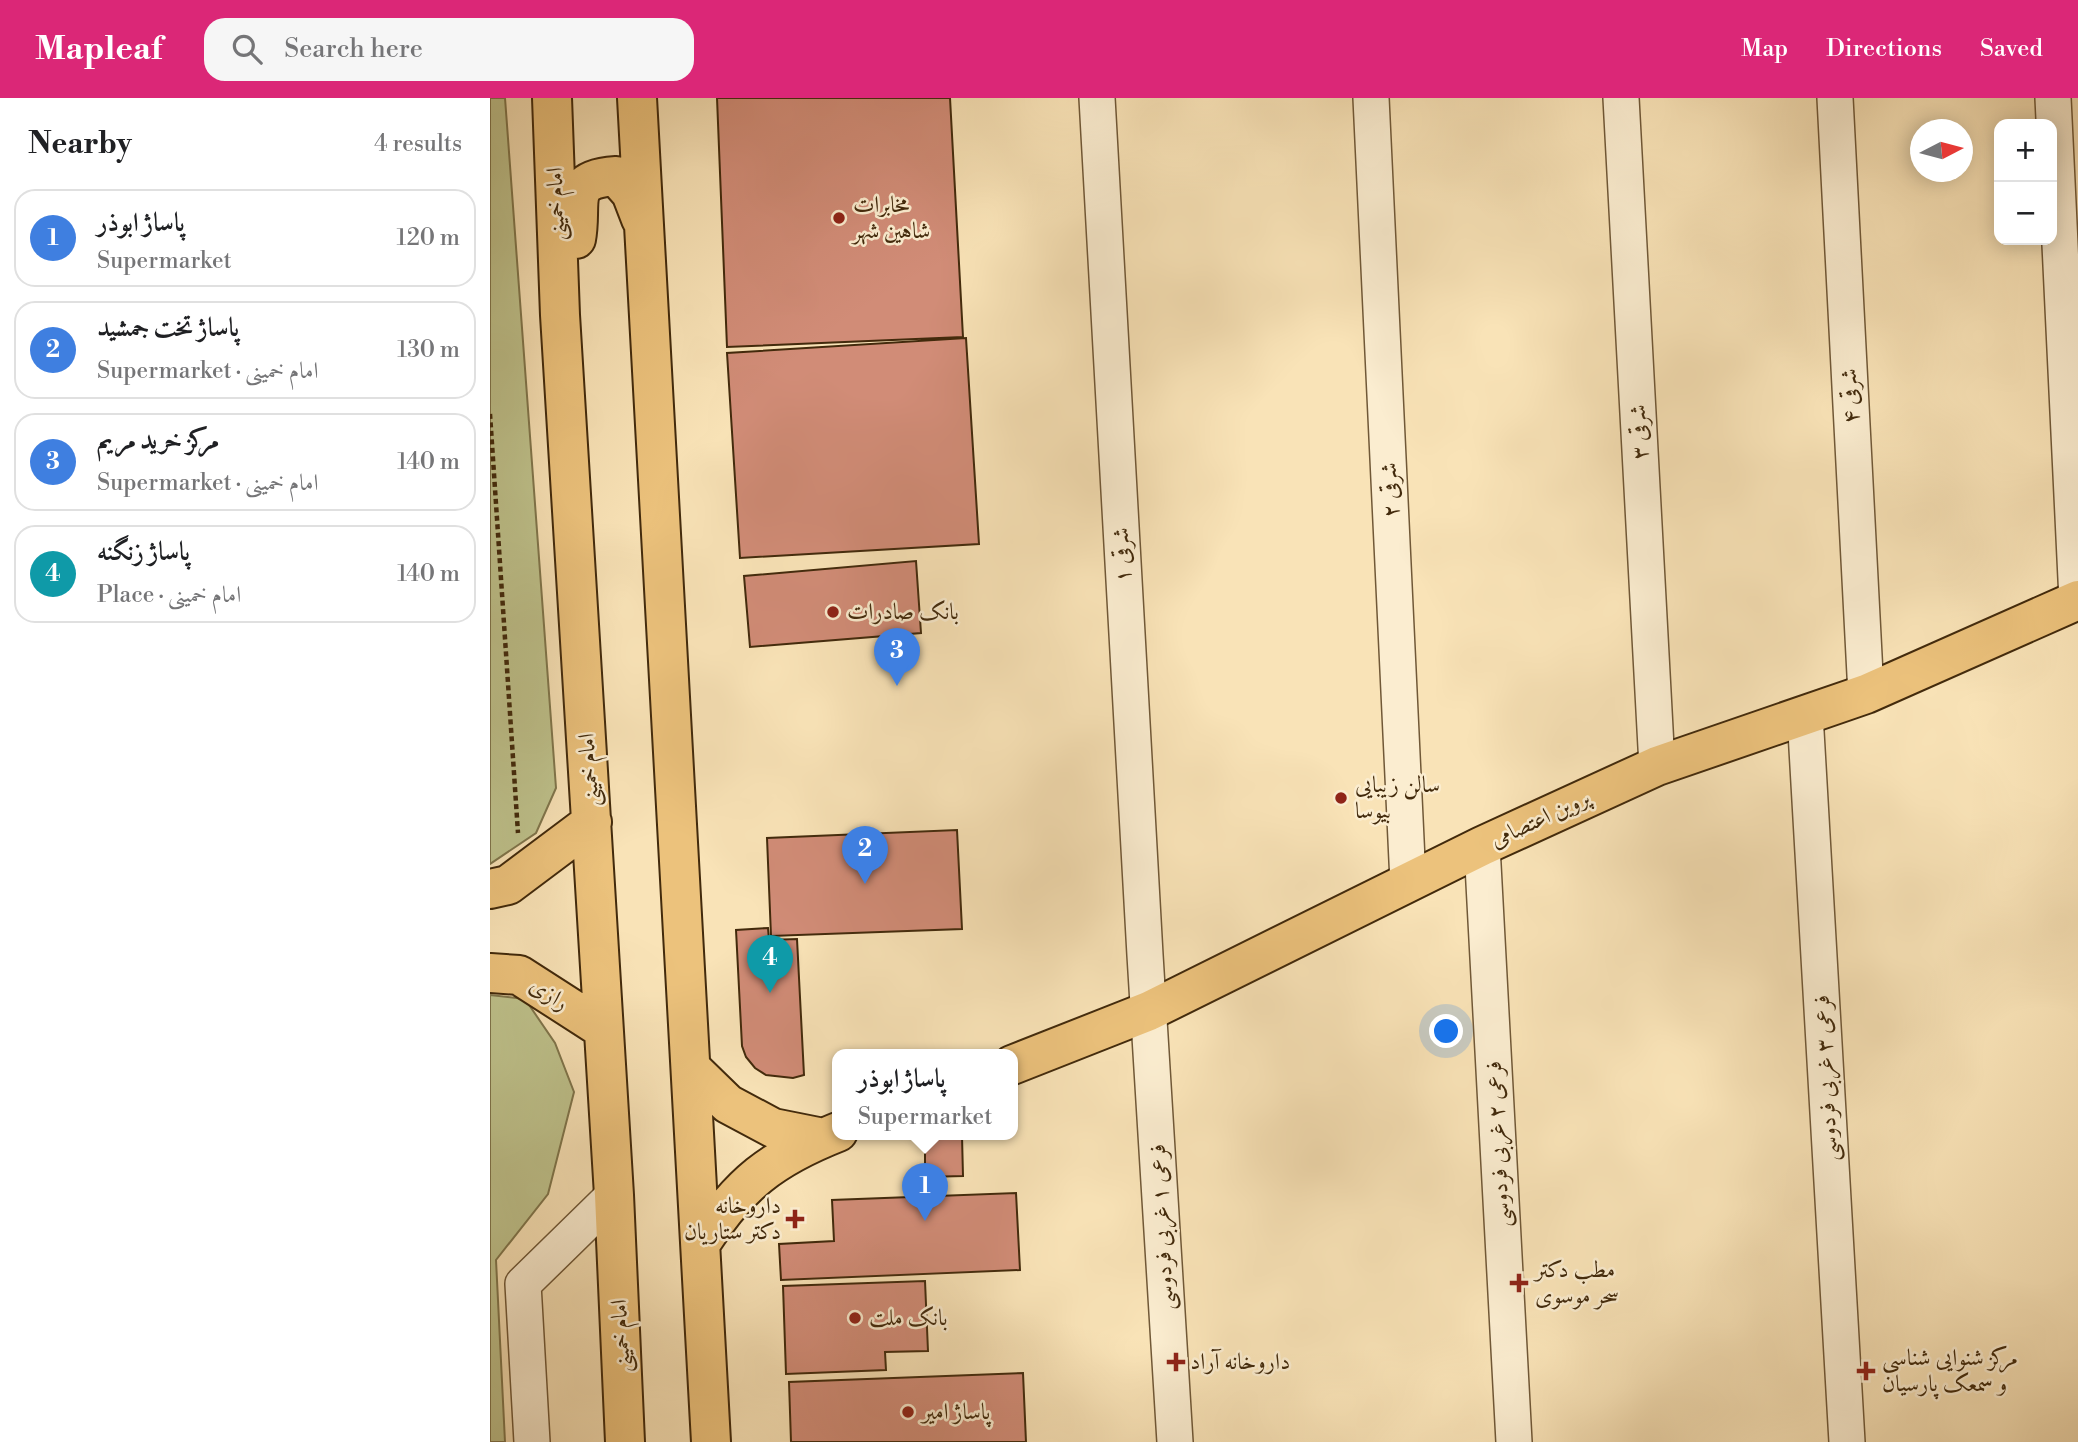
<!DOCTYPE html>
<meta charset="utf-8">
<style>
:root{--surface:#fff;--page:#f6f6f6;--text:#202124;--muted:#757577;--line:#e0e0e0;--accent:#db2777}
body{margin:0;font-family:"Libre Bodoni",Amiri,serif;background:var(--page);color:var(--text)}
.controls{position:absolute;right:21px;top:21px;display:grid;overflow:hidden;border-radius:14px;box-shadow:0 4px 18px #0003}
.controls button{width:63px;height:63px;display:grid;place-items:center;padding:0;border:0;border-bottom:2px solid var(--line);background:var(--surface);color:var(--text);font:35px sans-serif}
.compass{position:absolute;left:1420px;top:21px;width:63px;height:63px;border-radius:50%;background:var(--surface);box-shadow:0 4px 18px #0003;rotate:84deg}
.you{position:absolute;left:957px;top:934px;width:24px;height:24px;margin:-18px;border:5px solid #fff;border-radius:50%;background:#1a73e8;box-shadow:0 0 0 10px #1a73e833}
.badge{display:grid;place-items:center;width:46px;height:46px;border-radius:50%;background:var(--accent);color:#fff;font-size:23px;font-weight:700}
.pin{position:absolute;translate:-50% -58px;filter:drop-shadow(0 2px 4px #0008)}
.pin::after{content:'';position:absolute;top:37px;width:24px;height:21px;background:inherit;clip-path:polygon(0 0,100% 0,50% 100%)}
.popup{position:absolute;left:342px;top:951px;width:186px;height:91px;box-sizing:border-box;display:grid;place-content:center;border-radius:14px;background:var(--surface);filter:drop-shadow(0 2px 5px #0005);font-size:23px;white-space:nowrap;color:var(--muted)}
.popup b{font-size:26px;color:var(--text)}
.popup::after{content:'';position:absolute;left:50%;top:100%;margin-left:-14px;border:14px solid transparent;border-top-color:var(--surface)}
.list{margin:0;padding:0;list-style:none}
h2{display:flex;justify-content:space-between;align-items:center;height:91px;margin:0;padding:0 28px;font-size:30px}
h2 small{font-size:23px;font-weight:400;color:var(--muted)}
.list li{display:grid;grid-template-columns:46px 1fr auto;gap:21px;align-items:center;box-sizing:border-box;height:98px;margin:0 14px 14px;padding:0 14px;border:2px solid var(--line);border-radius:21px}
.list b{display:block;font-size:26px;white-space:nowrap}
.list p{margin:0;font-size:23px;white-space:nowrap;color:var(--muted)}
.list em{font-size:23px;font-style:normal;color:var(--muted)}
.icon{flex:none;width:38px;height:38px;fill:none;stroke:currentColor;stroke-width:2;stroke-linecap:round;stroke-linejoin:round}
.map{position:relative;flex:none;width:1588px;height:1344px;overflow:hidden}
header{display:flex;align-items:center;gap:42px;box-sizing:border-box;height:98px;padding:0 35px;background:var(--accent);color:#fff}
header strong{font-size:33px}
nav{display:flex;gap:38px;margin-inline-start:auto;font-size:24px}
.search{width:490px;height:63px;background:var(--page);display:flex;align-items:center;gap:18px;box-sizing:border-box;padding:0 24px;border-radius:21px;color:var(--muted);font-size:26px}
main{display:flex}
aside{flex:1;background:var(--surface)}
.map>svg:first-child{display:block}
.green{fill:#bfc38d;stroke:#80764c;stroke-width:2}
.building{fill:#d18c77;stroke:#422a0c;stroke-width:2}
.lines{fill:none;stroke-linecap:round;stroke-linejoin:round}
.minor-casing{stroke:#705837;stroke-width:38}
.major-casing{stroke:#422a0c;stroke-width:42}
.path{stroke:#422a0c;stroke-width:4.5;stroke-dasharray:5 3.5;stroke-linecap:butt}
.minor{stroke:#fbedd0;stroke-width:35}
.major{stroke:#ecc27c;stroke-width:38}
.poi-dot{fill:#8f2418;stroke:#fbedd0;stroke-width:2.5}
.labels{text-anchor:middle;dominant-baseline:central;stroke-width:5;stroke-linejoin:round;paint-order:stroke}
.street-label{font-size:23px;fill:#422a0c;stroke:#fbedd0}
.poi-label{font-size:23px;fill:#422a0c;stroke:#fbedd0;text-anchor:start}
</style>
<header>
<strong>Mapleaf</strong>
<div class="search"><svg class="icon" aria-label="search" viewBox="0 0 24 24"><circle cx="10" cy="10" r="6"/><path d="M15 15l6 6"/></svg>Search here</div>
<nav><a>Map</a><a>Directions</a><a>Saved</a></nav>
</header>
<main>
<aside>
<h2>Nearby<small>4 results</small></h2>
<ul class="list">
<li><span class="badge" style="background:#3f7fe0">1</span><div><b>پاساژ ابوذر</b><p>Supermarket</p></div><em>120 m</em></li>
<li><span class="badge" style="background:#3f7fe0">2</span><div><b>پاساژ تخت جمشید</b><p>Supermarket · امام خمینی</p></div><em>130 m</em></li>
<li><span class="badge" style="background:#3f7fe0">3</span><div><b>مرکز خرید مریم</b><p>Supermarket · امام خمینی</p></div><em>140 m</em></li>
<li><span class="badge" style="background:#0f9aa8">4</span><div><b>پاساژ زنگنه</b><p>Place · امام خمینی</p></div><em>140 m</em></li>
</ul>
</aside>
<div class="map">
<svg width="1588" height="1344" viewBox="0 0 1588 1344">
<rect width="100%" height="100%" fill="#f9e3b7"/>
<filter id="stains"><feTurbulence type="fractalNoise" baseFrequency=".00286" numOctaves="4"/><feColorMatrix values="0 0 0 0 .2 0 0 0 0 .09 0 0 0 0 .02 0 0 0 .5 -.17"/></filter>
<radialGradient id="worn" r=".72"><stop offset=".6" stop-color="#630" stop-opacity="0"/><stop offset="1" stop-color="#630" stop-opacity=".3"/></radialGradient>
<path class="green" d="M 0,0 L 15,0 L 66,690 L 46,735 L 0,766 Z
M 0,897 L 35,901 L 65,945 L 84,994 L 58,1096 L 6,1162 L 15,1344 L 0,1344 Z"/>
<path class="building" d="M 227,0 L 460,0 L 473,239 L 237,249 Z
M 476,240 L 489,446 L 250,460 L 237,255 Z
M 426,463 L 431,535 L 260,549 L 254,478 Z
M 467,732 L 472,831 L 281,838 L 277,740 Z
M 278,830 L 279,842 L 307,841 L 314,977 L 303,980 L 276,977 L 265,970 L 256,959 L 252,948 L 246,832 Z
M 435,1038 L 472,1038 L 473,1078 L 435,1079 Z
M 526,1095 L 530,1172 L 291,1182 L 289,1146 L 344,1143 L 342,1102 Z
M 435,1183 L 438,1253 L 395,1254 L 396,1272 L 296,1276 L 293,1188 Z
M 533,1275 L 536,1344 L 301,1344 L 299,1284 Z"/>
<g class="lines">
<g class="minor-casing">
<path id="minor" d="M 607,0 L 655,857 L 685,1344
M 881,0 L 918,784
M 1131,0 L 1167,668
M 1345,0 L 1376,596
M 1563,0 L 1587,502
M 1315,616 L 1357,1344
M 992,748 L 1024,1344
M 42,1344 L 33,1186 L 124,1097"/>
</g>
<g class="major-casing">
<path id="major" d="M 62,0 L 70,217 L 124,1097 L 135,1344
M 147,0 L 221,1344
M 86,141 C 93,105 75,81 126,78 L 141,95 L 151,121
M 0,791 L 18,787 L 102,724
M 0,875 L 29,877 L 113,931
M 522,967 L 659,913 L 992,748 L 1167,668 L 1376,596 L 1588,502
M 202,971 L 238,1006 L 283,1030 L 333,1040
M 211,1145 C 249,1086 282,1060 348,1034"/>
</g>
<path class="path" d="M 0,316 L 28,735"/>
<use href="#minor" class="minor"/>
<use href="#major" class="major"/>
</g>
<g class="poi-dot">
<circle cx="349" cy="120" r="7"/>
<circle cx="343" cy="514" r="7"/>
<circle cx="851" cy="700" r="7"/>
<path d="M301.5 1110.5h7v7h7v7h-7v7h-7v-7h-7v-7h7z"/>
<path d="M1025.5 1174.5h7v7h7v7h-7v7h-7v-7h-7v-7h7z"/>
<circle cx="365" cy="1220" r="7"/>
<path d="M682.5 1253.5h7v7h7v7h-7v7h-7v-7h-7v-7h7z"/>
<path d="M1372.5 1262.5h7v7h7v7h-7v7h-7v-7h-7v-7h7z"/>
<circle cx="418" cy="1314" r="7"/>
</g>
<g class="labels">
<g class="street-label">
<text transform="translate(66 106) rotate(-92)">امام خمینی</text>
<text transform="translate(1360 298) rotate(-93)">۴ شرقی</text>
<text transform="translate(1149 334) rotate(-93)">۳ شرقی</text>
<text transform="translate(900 392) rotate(-93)">۲ شرقی</text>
<text transform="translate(632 457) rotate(-93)">۱ شرقی</text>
<text transform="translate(99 672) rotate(-94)">امام خمینی</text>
<text transform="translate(1050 721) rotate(-25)">پروین اعتصامی</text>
<text transform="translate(59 896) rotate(33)">رازی</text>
<text transform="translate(1336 980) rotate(-93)">فرعی ۳ غربی فردوسی</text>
<text transform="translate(1008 1046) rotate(-93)">فرعی ۲ غربی فردوسی</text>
<text transform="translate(672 1129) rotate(-93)">فرعی ۱ غربی فردوسی</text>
<text transform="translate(131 1238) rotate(-93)">امام خمینی</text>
</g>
<g class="poi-label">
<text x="363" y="107">مخابرات<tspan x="363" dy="26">شاهین شهر</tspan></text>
<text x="357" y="514">بانک صادرات</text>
<text x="865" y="687">سالن زیبایی<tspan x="865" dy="26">بیوسا</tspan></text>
<text x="291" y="1108" text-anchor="end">داروخانه<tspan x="291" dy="26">دکتر ستاریان</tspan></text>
<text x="1045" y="1172">مطب دکتر<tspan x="1045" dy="26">سحر موسوی</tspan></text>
<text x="379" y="1220">بانک ملت</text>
<text x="1392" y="1260">مرکز شنوایی شناسی<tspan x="1392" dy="26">و سمعک پارسیان</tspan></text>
<text x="700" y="1264">داروخانه آراد</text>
<text x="432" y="1314">پاساژ امیر</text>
</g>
</g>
<rect width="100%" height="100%" filter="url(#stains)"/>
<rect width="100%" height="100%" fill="url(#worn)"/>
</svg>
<div class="controls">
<button>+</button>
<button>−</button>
</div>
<svg class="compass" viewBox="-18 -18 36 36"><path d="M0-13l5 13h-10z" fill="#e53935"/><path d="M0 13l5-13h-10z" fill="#757577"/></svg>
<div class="you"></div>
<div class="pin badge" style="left:435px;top:1123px;background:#3f7fe0">1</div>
<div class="popup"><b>پاساژ ابوذر</b>Supermarket</div>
<div class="pin badge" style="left:375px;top:786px;background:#3f7fe0">2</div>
<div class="pin badge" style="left:407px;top:588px;background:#3f7fe0">3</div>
<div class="pin badge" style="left:280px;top:895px;background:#0f9aa8">4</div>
</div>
</main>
